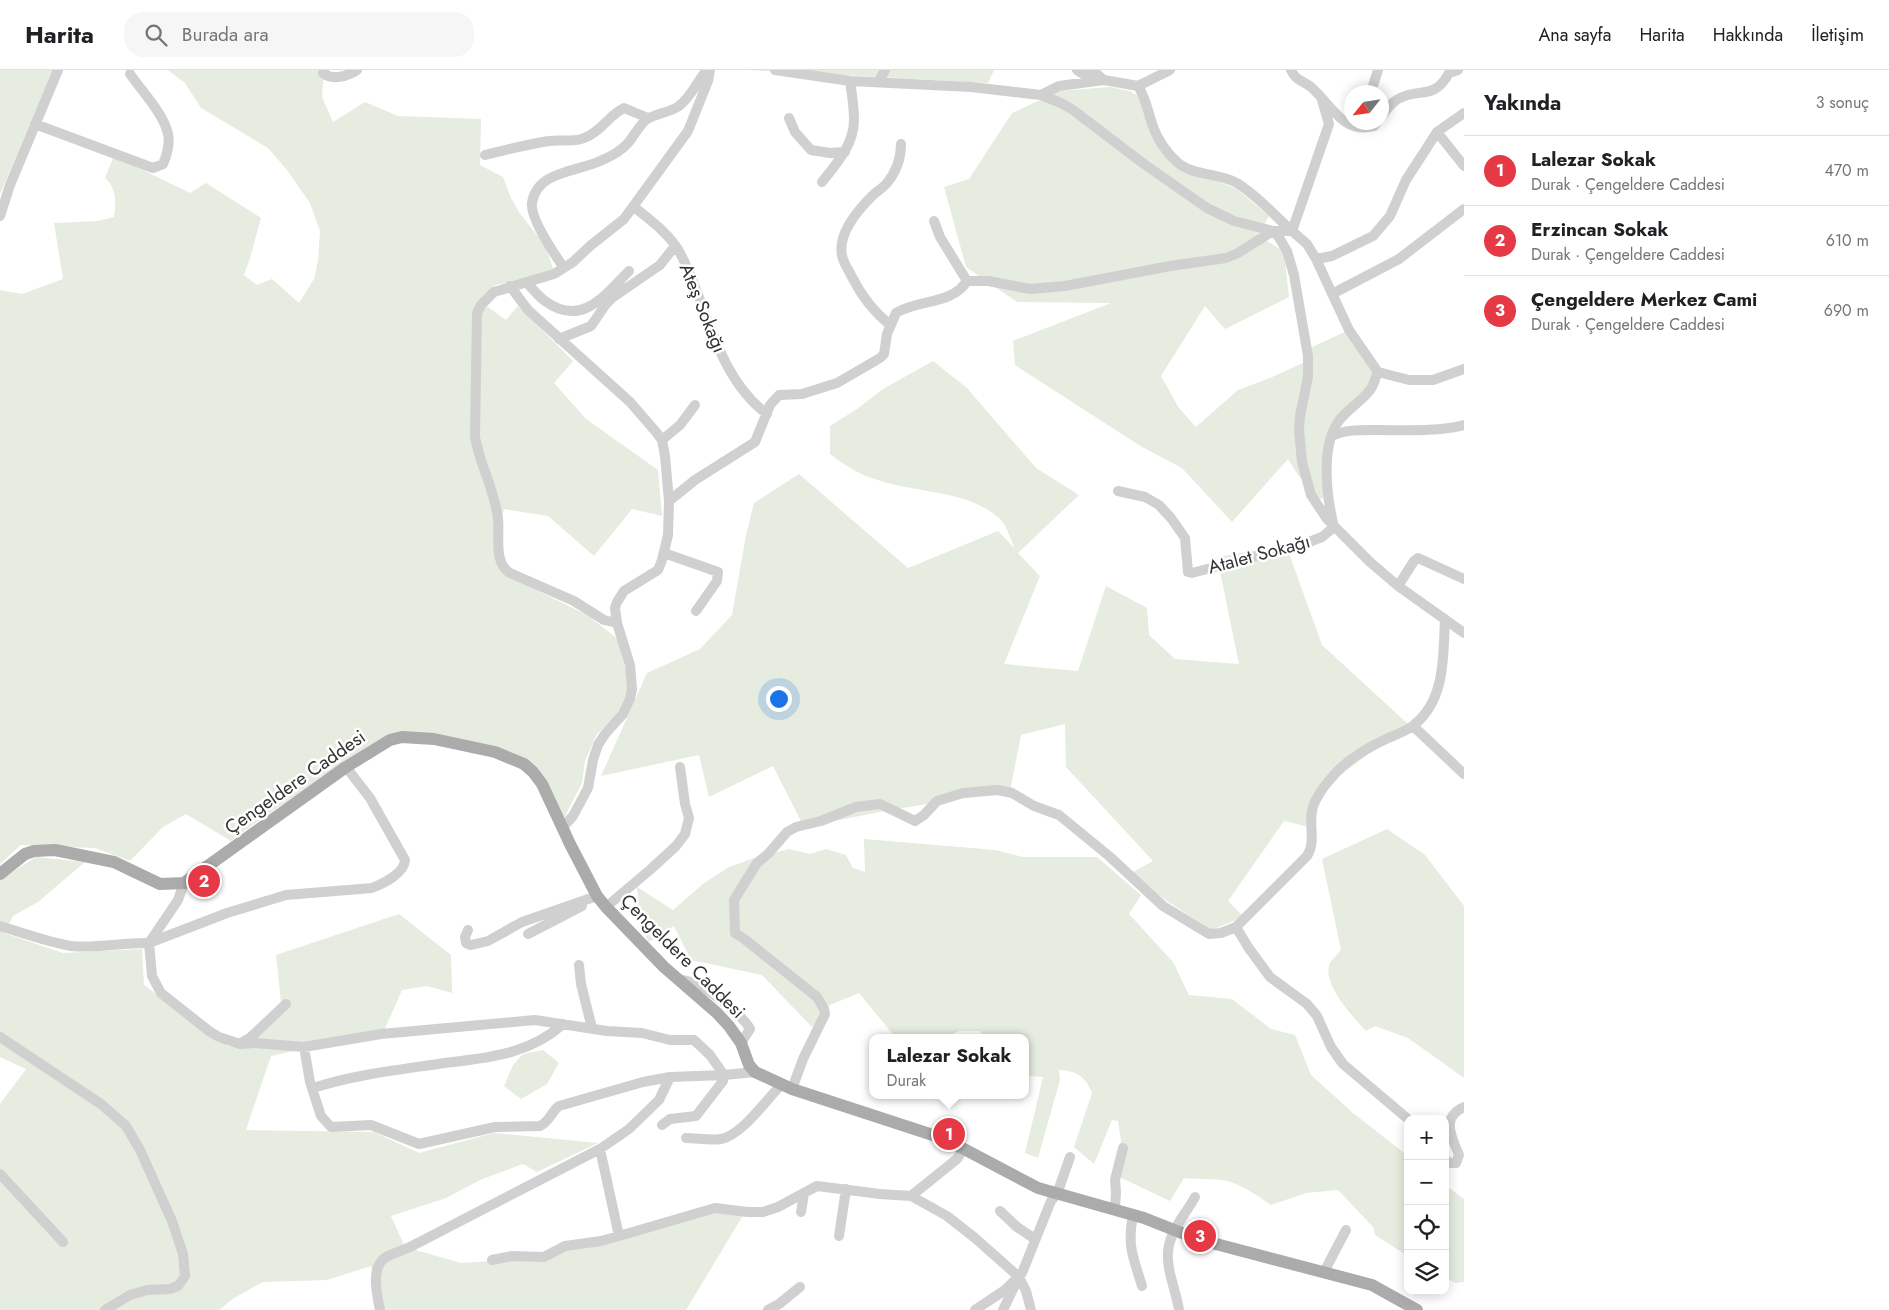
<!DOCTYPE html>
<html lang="tr">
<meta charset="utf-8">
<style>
:root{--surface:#fff;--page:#f6f6f6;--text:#202124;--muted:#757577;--line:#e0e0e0;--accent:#e63946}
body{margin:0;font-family:Jost,sans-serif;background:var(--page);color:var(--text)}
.controls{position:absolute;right:15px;bottom:15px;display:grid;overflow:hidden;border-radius:10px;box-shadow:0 2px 12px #0003}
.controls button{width:45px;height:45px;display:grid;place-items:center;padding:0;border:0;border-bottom:1px solid var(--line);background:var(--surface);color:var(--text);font:25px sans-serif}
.compass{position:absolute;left:1344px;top:15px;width:45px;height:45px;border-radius:50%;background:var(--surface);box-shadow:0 2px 12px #0003;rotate:240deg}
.you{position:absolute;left:778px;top:628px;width:18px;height:18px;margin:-12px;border:4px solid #fff;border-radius:50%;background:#1a73e8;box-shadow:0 0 0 8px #1a73e833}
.badge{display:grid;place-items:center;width:32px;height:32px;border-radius:50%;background:var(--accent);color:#fff;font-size:16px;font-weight:700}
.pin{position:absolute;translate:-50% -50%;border:2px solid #fff;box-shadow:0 1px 5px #0006}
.popup{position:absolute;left:869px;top:964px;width:160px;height:65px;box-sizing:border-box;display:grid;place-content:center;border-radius:10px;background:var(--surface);filter:drop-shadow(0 1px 4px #0005);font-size:16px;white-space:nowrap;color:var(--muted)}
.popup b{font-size:19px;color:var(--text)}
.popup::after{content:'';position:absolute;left:50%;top:100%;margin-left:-10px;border:10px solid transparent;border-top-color:var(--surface)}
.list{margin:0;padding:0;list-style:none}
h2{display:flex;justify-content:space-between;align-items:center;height:65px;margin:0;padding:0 20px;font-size:21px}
h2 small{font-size:16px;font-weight:400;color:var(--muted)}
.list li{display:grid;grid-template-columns:32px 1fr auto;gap:15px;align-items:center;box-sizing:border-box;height:70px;padding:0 20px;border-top:1px solid var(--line)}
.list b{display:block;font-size:19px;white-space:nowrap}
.list p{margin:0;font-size:16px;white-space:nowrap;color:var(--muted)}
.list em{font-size:16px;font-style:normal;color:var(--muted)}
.icon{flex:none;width:28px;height:28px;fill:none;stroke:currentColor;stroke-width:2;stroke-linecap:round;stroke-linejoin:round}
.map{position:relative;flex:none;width:1464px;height:1240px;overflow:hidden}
header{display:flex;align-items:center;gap:30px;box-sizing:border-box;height:70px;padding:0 25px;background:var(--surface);border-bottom:1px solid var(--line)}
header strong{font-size:24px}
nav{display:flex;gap:28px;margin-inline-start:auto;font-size:18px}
.search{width:350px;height:45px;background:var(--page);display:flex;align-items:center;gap:12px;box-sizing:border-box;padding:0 18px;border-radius:20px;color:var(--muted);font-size:19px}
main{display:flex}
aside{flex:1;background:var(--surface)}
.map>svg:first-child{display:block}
.green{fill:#e6ecdf}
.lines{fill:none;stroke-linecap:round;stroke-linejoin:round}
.minor{stroke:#d0d0d0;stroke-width:10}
.major{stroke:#ababab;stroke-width:12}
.labels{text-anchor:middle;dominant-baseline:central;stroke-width:5;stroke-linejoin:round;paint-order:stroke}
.street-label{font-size:19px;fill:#333;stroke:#fff}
</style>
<header>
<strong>Harita</strong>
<div class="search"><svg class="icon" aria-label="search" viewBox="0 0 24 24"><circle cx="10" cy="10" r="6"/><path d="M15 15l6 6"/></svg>Burada ara</div>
<nav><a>Ana sayfa</a><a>Harita</a><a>Hakkında</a><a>İletişim</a></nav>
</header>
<main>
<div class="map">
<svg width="1464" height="1240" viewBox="0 0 1464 1240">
<rect width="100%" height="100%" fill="#fff"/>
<path class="green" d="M 0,0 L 53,0 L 0,124 Z
M 168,0 L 324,0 L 322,27 L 333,52 L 365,32 L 398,46 L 481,49 L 480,95 L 503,107 L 511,128 L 519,142 L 546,177 L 555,205 L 495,215 L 481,232 L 506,250 L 518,236 L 573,291 L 554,313 L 586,349 L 658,400 L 662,446 L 632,439 L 594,486 L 548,446 L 504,439 L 498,457 L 498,486 L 520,512 L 587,545 L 618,569 L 630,618 L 623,639 L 597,664 L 585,691 L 582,713 L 564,748 L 527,691 L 404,662 C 345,697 285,729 231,771 L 186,744 L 163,757 L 130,791 L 95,778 L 21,775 L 0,794 L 0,220 L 22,224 L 63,209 L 54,153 L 98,151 L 114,147 C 116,132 117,119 105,108 L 114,86 L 190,123 L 206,113 L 261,148 L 250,188 L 244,205 L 257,215 L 272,209 L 299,233 L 314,209 L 318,191 L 320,161 L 310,133 L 287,100 L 268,78 L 201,38 L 185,13 Z
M 750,0 L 994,0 L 988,13 Z
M 1110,17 L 1130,21 L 1141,28 L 1175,95 L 1237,119 L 1269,146 L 1258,165 L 1284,182 L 1289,227 L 1225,259 L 1205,236 L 1161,306 L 1179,338 L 1196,357 L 1238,320 L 1270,308 L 1305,292 L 1308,279 L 1349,260 L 1378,302 L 1371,319 L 1329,362 L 1325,428 L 1319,429 L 1298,405 L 1288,389 L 1232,452 L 1182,398 L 1142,377 L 1015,295 L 1013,271 L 1111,233 L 1017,232 L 966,197 L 944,117 L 969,109 L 1012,43 L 1059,21 Z
M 933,291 L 967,318 L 1036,398 L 1079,425 L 1018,483 L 1040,506 L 1004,594 L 1078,601 L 1106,516 L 1147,538 L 1149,565 L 1175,589 L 1239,594 L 1217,487 L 1286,475 L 1322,575 L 1408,654 L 1342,704 L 1313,733 L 1309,757 L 1284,751 L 1228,831 L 1244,847 L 1211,860 L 1128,805 L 1153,791 L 1066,697 L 1065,654 L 1021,665 L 1010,721 L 890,740 L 804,757 L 773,696 L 709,727 L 699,685 L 601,706 L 647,603 L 700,579 L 732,545 L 746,465 L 754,433 L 799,404 L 908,498 L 998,461 L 1015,479 C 1011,470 1006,454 999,448 C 968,421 921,423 884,412 C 862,406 847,397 830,384 L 830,356 L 857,339 L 883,319 Z
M 1387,759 L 1425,785 L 1464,836 L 1464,1008 L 1408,968 L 1375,956 L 1366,961 C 1354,948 1323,915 1329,895 C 1331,890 1338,884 1341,880 L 1322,789 Z
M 864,769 L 995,780 L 1023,787 L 1097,787 L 1141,825 L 1129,844 L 1173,892 L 1189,925 L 1232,929 L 1271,959 L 1295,965 L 1311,1005 L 1353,1043 L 1408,1086 L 1408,1186 L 1375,1165 L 1373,1157 L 1338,1120 L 1306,1123 L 1271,1135 C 1258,1126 1243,1115 1227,1111 C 1214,1108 1198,1110 1184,1108 L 1170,1131 L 1113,1104 L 1121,1071 L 1118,1051 L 1112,1050 L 1094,1094 L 1074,1077 L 1092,1023 C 1085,1006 1077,1001 1059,1000 L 1060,1010 L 1038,1088 L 1025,1083 L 1043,1007 L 1030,1006 L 1025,1000 L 1025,968 L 983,968 L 980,961 L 959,961 L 944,968 L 896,968 L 859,923 L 830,935 L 812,957 L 762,905 L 691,890 L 674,856 L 649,872 L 641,860 L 637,817 L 673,840 L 704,813 L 729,797 L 754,788 L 789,779 L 810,784 L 826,779 L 846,785 L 853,798 L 865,802 Z
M 36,787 L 85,792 L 38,832 L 13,846 L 4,863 L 63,883 L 142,879 L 144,915 L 228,976 L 258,967 L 281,932 L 276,885 L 399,844 L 451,885 L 452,923 L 427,916 L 402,920 L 384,961 L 271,986 L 246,1060 L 374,1062 L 419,1083 L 494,1063 L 598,1073 L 537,1102 L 523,1094 L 480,1110 L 446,1128 L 391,1146 L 405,1177 L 461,1193 L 536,1188 L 712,1140 L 745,1142 L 686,1240 L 380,1240 L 371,1196 L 327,1210 L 263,1212 L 234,1228 L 219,1240 L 0,1240 L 0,1034 L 26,999 L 0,987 L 0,810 Z
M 543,980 L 559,993 L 547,1014 L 521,1029 L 504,1016 L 513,995 L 523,984 Z
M 1445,1115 L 1464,1129 L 1464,1212 L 1455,1213 L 1445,1207 Z"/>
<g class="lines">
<path class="minor" d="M 324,0 L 323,3 C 332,11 348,6 357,0
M 775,0 L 850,11 L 971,17 L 1041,25 L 1061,33 L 1073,40 L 1144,94 L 1207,138 L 1234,151 L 1273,161 L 1278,166 L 1287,181 L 1294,205 L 1308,286 L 1308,307 L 1300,346 L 1299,360 L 1302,392 L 1311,425 L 1327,449 L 1370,492 L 1398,516 L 1464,563
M 1077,0 L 1094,11
M 1092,0 L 1104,10
M 1291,0 C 1295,10 1303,11 1311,17 C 1331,34 1343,65 1374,56 L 1377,52
M 879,11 L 885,0
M 1138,16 C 1147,30 1148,44 1154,59 C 1158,70 1167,83 1176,91 C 1191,106 1219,103 1237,113 C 1258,126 1274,145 1292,161 L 1329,54 L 1322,30
M 1371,22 L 1378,0
M 1041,25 L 1059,16 L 1104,10 L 1138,16 L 1170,0
M 1382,46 C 1386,40 1391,33 1398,29 C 1419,17 1434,31 1449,3 L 1458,0
M 789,48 L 795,62 L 811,80 L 830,83 L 845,82
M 35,54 L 153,98 L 163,94 C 167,86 170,72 168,64 C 164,44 141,20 130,4
M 1437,62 L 1464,96
M 485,85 C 506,80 528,74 549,71 C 561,69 573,73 584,68 C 601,62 609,45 624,38 L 648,48
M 822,112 C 836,94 854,75 854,50 C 854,37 852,24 850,11
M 634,137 C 650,150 670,164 680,183 C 708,236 716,306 767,344
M 0,146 L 10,115 L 58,0
M 934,151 L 940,167 L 967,211
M 1316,189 L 1332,186 L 1373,166 L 1390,146 L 1406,110 L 1437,62 L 1464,43
M 564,198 C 555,185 530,148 532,133 C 537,101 576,102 600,91 C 610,87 621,81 628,73 C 634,66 640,54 647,49 C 657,43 669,43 679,36 C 692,26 697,11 707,0
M 967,211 L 988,211 L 1030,219 L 1065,216 L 1170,196 L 1226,188 L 1238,183 L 1273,161 L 1292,161 L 1307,174 L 1316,189 L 1349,260 L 1378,302 L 1409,310 L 1433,310 L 1464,299
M 526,212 C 532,218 538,226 545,231 C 582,258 605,225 629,201
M 510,216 L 528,240 L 630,332 L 656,362 L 662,370 L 665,386 L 669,431 L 668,465 L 662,490 L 658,500 L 624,521 L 617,532 L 615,538 L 617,553 L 630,595 L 632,619 L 630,629 L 623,644 L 605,664 L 598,675 L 593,690 L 588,718 L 573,746 L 562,758
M 1332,224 L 1399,189 L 1464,139
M 890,255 C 874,242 861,225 852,207 C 849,201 845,195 843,189 C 835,166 857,141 872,126 C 877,121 883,118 887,113 C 896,102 901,88 901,74
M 559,269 L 591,256 L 606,234 L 612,228 L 660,195 L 675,176
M 1332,366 C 1346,359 1363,360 1378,360 C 1406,360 1436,362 1464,355
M 662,370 L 680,355 L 695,335
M 1118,421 L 1145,427 L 1159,435 L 1171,448 L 1185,468 L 1188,502 L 1192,503 L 1309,472 L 1322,467 L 1334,457 C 1327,428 1320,379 1338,352 C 1346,340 1361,332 1370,320 C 1374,315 1375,308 1378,302
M 669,431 L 695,410 L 755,372 L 770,335 L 779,325 L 802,324 L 837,313 L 880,288 L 884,284 L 887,264 L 896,243 C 919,229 952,235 967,211
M 664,483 L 718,502 L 717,511 L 696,541
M 1398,516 L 1414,491 L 1418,488 L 1464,509
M 617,553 L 604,550 L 574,531 L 510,503 C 493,492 500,466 498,449 C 495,420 480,396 475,367 L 477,243 L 481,235 L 494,222 L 554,204 L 573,192 L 590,176 L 624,149 L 688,61 L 708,11 L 710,0
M 1413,656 L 1464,704
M 184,813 L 178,830 L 149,873 L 152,906 L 161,923 L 209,961 L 219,967 L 240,974 L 255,973 L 304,977 L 381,964 L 535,950 L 607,961 L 642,963 L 670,970 L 694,970 L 710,985 L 724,1005 L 755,1002
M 606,837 L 651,799 L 676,776 L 685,764 L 689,748 L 685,734 L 680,697
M 0,856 C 23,863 48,872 71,876 C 97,879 124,872 149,873 L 227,843 L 286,825 L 372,818 C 384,813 404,804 405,790 L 370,728 L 346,697
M 1236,857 L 1248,877 L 1270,907 L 1307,934 L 1317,946 L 1331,977 L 1343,994 L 1408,1049
M 468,860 L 465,867 L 466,873 L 471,875 L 488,871 L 522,852 L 597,826
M 528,864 L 582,836
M 579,895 L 581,914 L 592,958
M 679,909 C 686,911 693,912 699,915 C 711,921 745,948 750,959 L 741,973
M 0,967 L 101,1034 L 126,1056 L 140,1080 L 172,1151 L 183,1184 L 185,1206 L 178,1216 L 170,1219 L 147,1220 L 130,1225 L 105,1240
M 241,973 L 251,967 L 286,934
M 304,977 L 310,1012 L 321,1046 L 331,1057 L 371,1055 L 419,1074 L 495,1057 L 540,1056 C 550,1051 551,1042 559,1036 L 643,1012 L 670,1007
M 313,1018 C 353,1005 396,1000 438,994 C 483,988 528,986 563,954
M 792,1019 L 803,989 L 825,944 L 824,939 L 817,927 L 743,868 L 735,863 L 734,830 L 757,793 L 768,784 L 787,762 L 796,757 L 821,751 L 856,737 L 880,734 L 915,751 L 924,745 L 937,731 L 963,723 L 998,720 L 1012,723 L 1034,736 L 1059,745 L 1109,786 L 1163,836 L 1209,864 L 1221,863 L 1236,857 L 1307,786 C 1316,772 1309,757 1312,741 C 1314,729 1325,715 1333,706 C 1347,689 1367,678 1386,669 C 1395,665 1407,661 1414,655 C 1446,629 1443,586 1445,549
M 686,1068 C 697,1068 710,1071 721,1069 C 742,1065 766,1030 781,1015
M 600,1079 L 619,1166
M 1445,1089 L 1449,1093 L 1456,1093 L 1459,1085 C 1452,1067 1440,1048 1464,1037
M 0,1104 L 63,1172
M 911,1126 L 957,1089 L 964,1078
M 1115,1139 L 1116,1122 L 1115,1110 L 1123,1078
M 1000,1141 L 1017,1157 L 1035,1169
M 801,1142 L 804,1124
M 1133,1145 C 1127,1177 1133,1186 1142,1216
M 839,1166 L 846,1119
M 492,1190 L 512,1186 L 544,1187 L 565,1176 L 601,1171 L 619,1166 L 715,1138 L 748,1142 L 763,1142 L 778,1137 L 817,1116 L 880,1124 L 911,1126 L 947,1146 L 975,1168 L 1019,1207 L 1026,1221 L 1031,1240
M 1324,1202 L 1346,1160
M 380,1240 C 377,1225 370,1197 386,1187 C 394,1183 404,1180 412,1176 L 600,1079 L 629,1059 L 659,1030 L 670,1007 L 724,1005 L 723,1011 L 696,1046 L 670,1049 L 662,1055
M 768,1240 L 779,1234 L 800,1217
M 975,1240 L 1005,1220 L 1022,1203 L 1051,1131 L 1057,1124 L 1070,1087
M 1003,1240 L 1016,1213
M 1179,1240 C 1176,1219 1164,1196 1169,1175 C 1173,1157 1187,1142 1195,1127"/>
<path class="major" d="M 0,804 L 25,784 L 34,781 L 55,780 L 114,792 L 160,814 L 184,813 L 346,697 L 390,670 L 402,667 L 434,669 L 495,682 L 524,694 L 533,702 L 542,714 L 570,774 L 597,826 L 606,837 L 664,897 L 717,943 L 729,956 L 741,973 L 749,995 L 755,1002 L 792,1019 L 945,1069 L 1038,1118 L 1144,1148 L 1197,1169 L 1372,1215 L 1417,1240"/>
</g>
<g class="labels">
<g class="street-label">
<text transform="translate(703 238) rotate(68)">Ateş Sokağı</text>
<text transform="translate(1259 484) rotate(-15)">Atalet Sokağı</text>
<text transform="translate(295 712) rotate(-35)">Çengeldere Caddesi</text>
<text transform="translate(683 886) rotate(45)">Çengeldere Caddesi</text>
</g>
</g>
</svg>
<div class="controls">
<button>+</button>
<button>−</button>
<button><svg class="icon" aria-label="locate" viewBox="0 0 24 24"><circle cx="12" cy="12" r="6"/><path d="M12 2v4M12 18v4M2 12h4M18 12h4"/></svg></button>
<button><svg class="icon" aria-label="layers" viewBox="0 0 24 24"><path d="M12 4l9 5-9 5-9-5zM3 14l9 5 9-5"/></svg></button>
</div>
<svg class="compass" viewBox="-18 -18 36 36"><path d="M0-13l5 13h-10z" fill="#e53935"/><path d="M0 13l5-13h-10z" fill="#757577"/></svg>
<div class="you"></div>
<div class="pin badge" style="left:949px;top:1064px">1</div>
<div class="popup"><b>Lalezar Sokak</b>Durak</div>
<div class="pin badge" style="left:204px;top:811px">2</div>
<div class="pin badge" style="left:1200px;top:1166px">3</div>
</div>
<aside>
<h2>Yakında<small>3 sonuç</small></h2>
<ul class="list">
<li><span class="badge">1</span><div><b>Lalezar Sokak</b><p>Durak · Çengeldere Caddesi</p></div><em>470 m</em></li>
<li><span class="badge">2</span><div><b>Erzincan Sokak</b><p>Durak · Çengeldere Caddesi</p></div><em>610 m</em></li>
<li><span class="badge">3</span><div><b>Çengeldere Merkez Cami</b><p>Durak · Çengeldere Caddesi</p></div><em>690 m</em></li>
</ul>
</aside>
</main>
